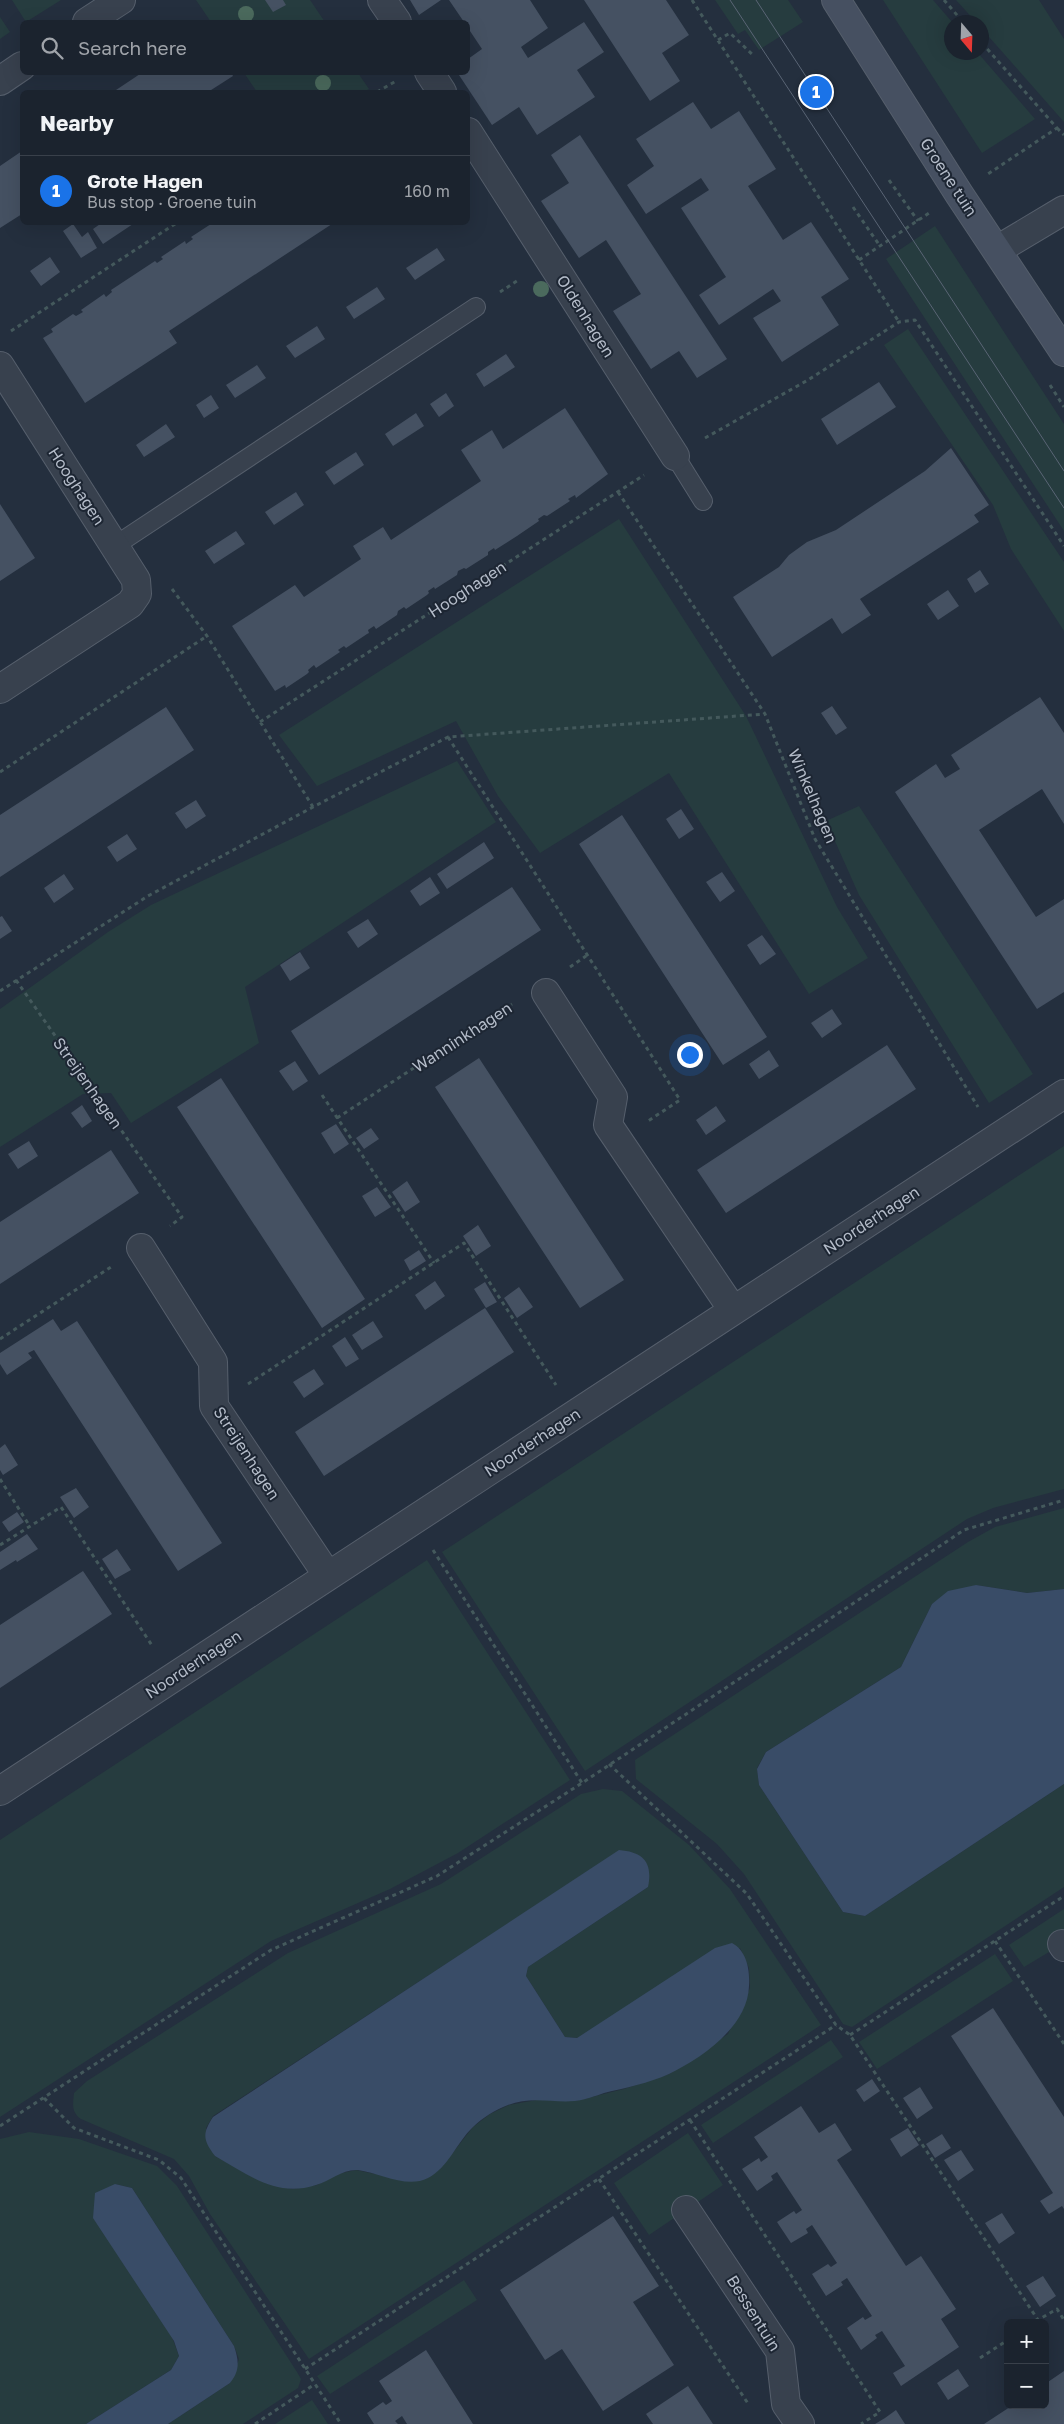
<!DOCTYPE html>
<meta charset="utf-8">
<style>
:root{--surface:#1b232e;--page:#282f3a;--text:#f1f3f6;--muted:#a0a4aa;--line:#39404a;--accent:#1a73e8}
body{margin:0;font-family:"Golos Text",sans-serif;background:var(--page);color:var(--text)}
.controls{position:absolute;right:15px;bottom:15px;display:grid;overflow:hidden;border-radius:8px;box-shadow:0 5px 20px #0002}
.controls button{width:45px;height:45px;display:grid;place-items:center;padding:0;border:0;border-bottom:1px solid var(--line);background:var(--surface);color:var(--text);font:25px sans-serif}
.compass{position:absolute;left:944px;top:15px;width:45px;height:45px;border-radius:50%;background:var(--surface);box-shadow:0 5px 20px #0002;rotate:161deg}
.you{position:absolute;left:689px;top:1054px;width:18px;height:18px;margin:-12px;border:4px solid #fff;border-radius:50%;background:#1a73e8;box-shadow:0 0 0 8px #1a73e833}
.badge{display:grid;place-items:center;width:32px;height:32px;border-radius:50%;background:var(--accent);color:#fff;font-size:16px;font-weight:700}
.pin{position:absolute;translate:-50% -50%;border:2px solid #fff;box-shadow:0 1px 5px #0006}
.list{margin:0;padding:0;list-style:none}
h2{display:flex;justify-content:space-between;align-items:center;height:65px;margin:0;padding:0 20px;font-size:21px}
h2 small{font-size:16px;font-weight:400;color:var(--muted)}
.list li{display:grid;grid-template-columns:32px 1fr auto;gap:15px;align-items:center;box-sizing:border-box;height:70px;padding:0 20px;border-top:1px solid var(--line)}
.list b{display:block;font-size:19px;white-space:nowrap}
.list p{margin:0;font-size:16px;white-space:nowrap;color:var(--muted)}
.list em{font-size:16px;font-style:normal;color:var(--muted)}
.icon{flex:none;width:28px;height:28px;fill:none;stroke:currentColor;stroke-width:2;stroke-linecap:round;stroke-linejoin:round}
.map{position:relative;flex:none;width:1064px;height:2424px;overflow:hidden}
.search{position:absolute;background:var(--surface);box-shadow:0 5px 20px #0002;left:20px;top:20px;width:450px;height:55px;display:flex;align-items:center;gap:12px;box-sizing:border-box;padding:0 18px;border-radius:8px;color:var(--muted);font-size:19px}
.panel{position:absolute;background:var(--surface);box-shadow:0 5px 20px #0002;left:20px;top:90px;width:450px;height:135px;border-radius:8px}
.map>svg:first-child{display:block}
.green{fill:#263c3f;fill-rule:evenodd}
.water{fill:#394c67}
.building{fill:#455162}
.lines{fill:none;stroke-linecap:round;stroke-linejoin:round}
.lane-casing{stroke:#565f6c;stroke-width:20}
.street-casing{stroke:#565f6c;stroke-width:30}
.secondary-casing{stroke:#565f6c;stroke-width:30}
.path{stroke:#44595c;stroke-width:3;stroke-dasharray:4 4;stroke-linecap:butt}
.lane{stroke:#38414e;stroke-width:18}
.street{stroke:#38414e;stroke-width:28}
.secondary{stroke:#465061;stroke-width:28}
.tram{stroke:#5a6575;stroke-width:1}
.tree{fill:#4b6a5d}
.labels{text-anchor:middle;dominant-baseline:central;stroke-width:4;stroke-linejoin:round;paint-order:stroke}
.street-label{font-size:16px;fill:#b4bcc9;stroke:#1d2633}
</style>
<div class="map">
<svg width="1064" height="2424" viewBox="0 0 1064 2424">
<rect width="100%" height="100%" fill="#242f3e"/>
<path class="green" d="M 12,0 L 61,0 L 26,22 Z
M 196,0 L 310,0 L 325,22 L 211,22 Z
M 715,0 L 788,0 L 803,22 L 759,50 L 745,30 L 738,34 Z
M 883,0 L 933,0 L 952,22 L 952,52 L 978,53 L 1035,119 L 982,153 Z
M 956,0 L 1039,0 L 1064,39 L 1064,122 L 982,29 L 982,22 L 976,22 Z
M 0,17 L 10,32 L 0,39 Z
M 244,73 L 358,73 L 369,89 L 363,92 L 257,92 Z
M 935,226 L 1064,424 L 1064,531 L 886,259 Z
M 908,329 L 1064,562 L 1064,631 L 1011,549 L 993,505 L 884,345 Z
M 619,519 L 746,716 L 837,907 L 868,958 L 809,994 L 669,773 L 540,853 L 498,796 L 456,721 L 317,786 L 279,735 Z
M 457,761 L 496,822 L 245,987 L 259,1043 L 131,1123 L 111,1093 L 83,1094 L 0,1147 L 0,1009 L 108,932 L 151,905 Z
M 859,806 L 1033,1074 L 989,1103 L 859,895 L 826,821 Z
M 1064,1146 L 1064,1489 L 993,1508 L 967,1519 L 585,1771 L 442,1552 Z
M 1064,1508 L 1064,1589 L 1027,1593 L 976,1585 L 932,1604 L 901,1667 L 766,1752 L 757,1768 L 759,1785 L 843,1912 L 865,1916 L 1064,1784 L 1064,1887 L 852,2027 L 843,2024 L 744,1874 L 717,1844 L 636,1779 L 635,1760 L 968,1542 L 995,1527 Z
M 427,1560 L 570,1780 L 458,1853 L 390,1889 L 271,1941 L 0,2117 L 0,1840 Z
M 603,1789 L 622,1791 L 689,1845 L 730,1889 L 821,2025 L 309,2359 L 210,2214 L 189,2176 L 174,2159 L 81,2119 C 71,2112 73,2104 74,2093 L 87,2081 L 288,1953 L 441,1884 L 581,1794 ZM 619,1851 L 648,1887 L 528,1967 L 526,1976 L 565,2037 L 577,2038 L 740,1948 L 749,1968 L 750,1988 L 728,2034 L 669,2074 L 624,2089 L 575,2101 L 542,2099 L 509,2105 L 490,2114 L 473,2127 L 439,2170 L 375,2174 L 356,2170 L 337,2174 L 317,2185 L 292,2189 L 237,2168 L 215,2156 L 206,2128 L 213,2116 Z
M 1064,1909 L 1064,1943 L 1024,1967 L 1009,1945 Z
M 995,1954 L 1013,1981 L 877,2069 L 859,2042 Z
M 831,2040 L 843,2057 L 713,2143 L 701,2125 Z
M 29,2132 L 79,2139 L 157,2166 L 177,2186 L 297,2372 L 301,2379 L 298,2388 L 243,2424 L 168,2424 L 230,2383 L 239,2359 L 234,2346 L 132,2188 L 115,2184 L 179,2356 L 171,2370 L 86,2424 L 0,2424 L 0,2139 Z
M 688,2133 L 723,2185 L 649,2235 L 614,2183 Z
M 464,2280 L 477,2300 L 330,2394 L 317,2376 Z
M 312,2400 L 328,2424 L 275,2424 Z"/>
<path class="water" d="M 976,1585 L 1027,1593 L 1064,1589 L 1064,1784 L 865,1916 L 843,1912 L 759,1785 L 757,1769 L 766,1752 L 901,1667 L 932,1604 L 948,1591 Z
M 619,1850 C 644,1852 653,1863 648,1887 L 528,1967 L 526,1976 L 565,2037 L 577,2038 L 715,1948 L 732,1943 C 747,1951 750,1970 749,1986 C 748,2026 702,2058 669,2074 C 649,2083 625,2088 604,2093 C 595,2096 585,2100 575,2101 C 552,2103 531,2096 508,2105 C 495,2110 482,2118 473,2127 C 457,2142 448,2168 428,2178 C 407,2189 380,2173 358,2170 C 342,2169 331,2181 316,2185 C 276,2198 249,2175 215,2156 C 203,2140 202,2134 213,2117 Z
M 115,2184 L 132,2188 L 234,2346 C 239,2361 240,2371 230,2383 L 168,2424 L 86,2424 L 171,2370 L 179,2356 L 174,2341 L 93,2218 L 95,2193 Z"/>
<path class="building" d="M 265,0 L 283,0 L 286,5 L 273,12 Z
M 410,0 L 441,0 L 419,15 Z
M 449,0 L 530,0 L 548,28 L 521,47 L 528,58 L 584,22 L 604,52 L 577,70 L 595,97 L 537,135 L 519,107 L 492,125 L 457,72 L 468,72 L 468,59 L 482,49 L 468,28 L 468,22 L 464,22 Z
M 584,0 L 666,0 L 689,35 L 662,53 L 680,81 L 650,101 Z
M 143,72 L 231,72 L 233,76 L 208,92 L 113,92 Z
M 693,102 L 711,129 L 739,111 L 776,169 L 748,186 L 783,240 L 811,222 L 849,279 L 821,297 L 839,325 L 782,362 L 753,318 L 781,301 L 773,289 L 719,325 L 699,295 L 726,277 L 681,208 L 709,190 L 701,178 L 646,214 L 627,185 L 654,166 L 636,139 Z
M 580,135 L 727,359 L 697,378 L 679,351 L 651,369 L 613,311 L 641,294 L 606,240 L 579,258 L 541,201 L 569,183 L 551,155 Z
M 22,151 L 22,214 L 0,228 L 0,166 Z
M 103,222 L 136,222 L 103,244 L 93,229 Z
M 214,222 L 335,222 L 169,331 L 177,343 L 85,403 L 43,338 L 53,332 L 51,329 L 73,314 L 76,316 L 83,312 L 81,310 L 104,294 L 106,297 L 112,292 L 111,290 L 155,261 L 157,263 L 163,259 L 161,257 L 185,241 L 186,244 L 193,239 L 191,237 Z
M 73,224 L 82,237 L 88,232 L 97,248 L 81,258 L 63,231 Z
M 437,248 L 445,260 L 415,280 L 406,268 Z
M 50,257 L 60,272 L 41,286 L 30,271 Z
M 377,287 L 385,299 L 354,319 L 346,307 Z
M 317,326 L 325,339 L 295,358 L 286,346 Z
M 506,354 L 515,367 L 484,387 L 476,374 Z
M 257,365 L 266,378 L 235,398 L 226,385 Z
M 879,382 L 896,407 L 837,445 L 821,419 Z
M 446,393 L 454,406 L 439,417 L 430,404 Z
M 211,395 L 219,408 L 204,418 L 196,405 Z
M 565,408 L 608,474 L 576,498 L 575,495 L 568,499 L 570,501 L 547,516 L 544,515 L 538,519 L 539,521 L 517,536 L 495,550 L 494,548 L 488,552 L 488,555 L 466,569 L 464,568 L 458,571 L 457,575 L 435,589 L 434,587 L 428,591 L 429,593 L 427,595 L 406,609 L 404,607 L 398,611 L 397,615 L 376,629 L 374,626 L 368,630 L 369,633 L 367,634 L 346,648 L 344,646 L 338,650 L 340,652 L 316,668 L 314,665 L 308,670 L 309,672 L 307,674 L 286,688 L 285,685 L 275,691 L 232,626 L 295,585 L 304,597 L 361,559 L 353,546 L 383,527 L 391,540 L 481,481 L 461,450 L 492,430 L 503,449 Z
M 416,413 L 424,426 L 393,446 L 385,434 Z
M 166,424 L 175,437 L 144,457 L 136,445 Z
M 951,448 L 989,505 L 974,515 L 979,522 L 860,599 L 871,615 L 842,634 L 832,618 L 772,657 L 733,597 L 779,567 L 789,555 L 807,542 L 836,530 L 925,471 Z
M 356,452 L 364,465 L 334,485 L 325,472 Z
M 296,492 L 304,505 L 274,525 L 265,512 Z
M 0,504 L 35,558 L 0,581 Z
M 236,531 L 245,544 L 214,564 L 205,551 Z
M 980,570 L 989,584 L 975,593 L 967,579 Z
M 948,590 L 959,606 L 938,620 L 927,604 Z
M 1040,697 L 1064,733 L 1064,824 L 1042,789 L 979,830 L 1036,917 L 1064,899 L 1064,992 L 1037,1009 L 895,792 L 936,764 L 945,778 L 960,769 L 951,755 Z
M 832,706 L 847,728 L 836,735 L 821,713 Z
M 166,707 L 194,750 L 0,877 L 0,815 Z
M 196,800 L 206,816 L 186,829 L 175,813 Z
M 681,809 L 694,829 L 679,839 L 666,819 Z
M 622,815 L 767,1037 L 723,1065 L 579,844 Z
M 127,834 L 137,849 L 117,862 L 107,847 Z
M 484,842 L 494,858 L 447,889 L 437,874 Z
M 722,872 L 735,891 L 720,902 L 706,882 Z
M 64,874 L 74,889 L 54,903 L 44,888 Z
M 430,877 L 440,893 L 420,906 L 410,891 Z
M 512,887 L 541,930 L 319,1075 L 291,1031 Z
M 2,916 L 12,931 L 0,939 L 0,917 Z
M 368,919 L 378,934 L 358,948 L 347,932 Z
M 762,935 L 776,954 L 760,965 L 747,945 Z
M 300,952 L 310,968 L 290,981 L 280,965 Z
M 832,1009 L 842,1024 L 822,1038 L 811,1023 Z
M 887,1045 L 916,1089 L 726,1213 L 697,1170 Z
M 769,1050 L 779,1066 L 759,1079 L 749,1064 Z
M 479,1058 L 624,1280 L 580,1308 L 435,1087 Z
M 295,1061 L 308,1081 L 293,1091 L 279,1071 Z
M 221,1078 L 365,1299 L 322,1328 L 177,1107 Z
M 82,1105 L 92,1121 L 82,1128 L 71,1113 Z
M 716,1106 L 726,1121 L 706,1135 L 696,1120 Z
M 336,1124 L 349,1144 L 334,1154 L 321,1133 Z
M 371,1128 L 379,1139 L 364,1149 L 356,1138 Z
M 29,1141 L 38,1156 L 18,1169 L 8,1154 Z
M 111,1150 L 139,1193 L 0,1284 L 0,1222 Z
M 407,1181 L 420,1202 L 405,1212 L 392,1192 Z
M 377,1187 L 391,1207 L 375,1217 L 362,1196 Z
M 478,1225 L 491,1246 L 476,1256 L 463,1236 Z
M 419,1250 L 426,1261 L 410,1271 L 404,1260 Z
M 435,1281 L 445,1296 L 425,1310 L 415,1295 Z
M 485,1282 L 497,1302 L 486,1308 L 474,1289 Z
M 519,1287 L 533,1307 L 517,1318 L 504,1298 Z
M 485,1308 L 514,1352 L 324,1476 L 295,1432 Z
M 53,1319 L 61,1331 L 77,1321 L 222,1543 L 178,1571 L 34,1350 L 28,1353 L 32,1358 L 7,1375 L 0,1364 L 0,1353 Z
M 373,1321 L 383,1337 L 362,1350 L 352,1335 Z
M 345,1337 L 359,1359 L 346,1367 L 332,1346 Z
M 314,1369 L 324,1384 L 304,1398 L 293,1382 Z
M 5,1444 L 18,1465 L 3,1475 L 0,1470 L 0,1448 Z
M 76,1488 L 89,1507 L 74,1518 L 60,1497 Z
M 17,1512 L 24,1522 L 9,1532 L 2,1522 Z
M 27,1534 L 38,1549 L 17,1562 L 16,1560 L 0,1570 L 0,1552 Z
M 117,1549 L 131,1570 L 115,1579 L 102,1559 Z
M 83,1571 L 112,1614 L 0,1688 L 0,1625 Z
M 993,2008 L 1064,2117 L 1064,2209 L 1062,2206 L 1049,2214 L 1040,2201 L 1053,2193 L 951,2036 Z
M 872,2079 L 880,2091 L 864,2102 L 856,2090 Z
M 920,2087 L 933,2108 L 917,2119 L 903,2098 Z
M 801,2106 L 819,2133 L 835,2123 L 852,2150 L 837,2160 L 906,2266 L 921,2256 L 956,2309 L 941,2319 L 959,2347 L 901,2386 L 893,2373 L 905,2366 L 882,2331 L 875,2335 L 877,2338 L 861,2350 L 847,2328 L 863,2317 L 865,2320 L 872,2316 L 847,2278 L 841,2282 L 843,2285 L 826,2296 L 812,2274 L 828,2264 L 831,2267 L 837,2263 L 812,2225 L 806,2229 L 808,2233 L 791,2243 L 777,2222 L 794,2211 L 796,2214 L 802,2210 L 777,2172 L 771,2176 L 773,2180 L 757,2191 L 742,2169 L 759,2158 L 761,2162 L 768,2157 L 754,2137 Z
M 908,2128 L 919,2145 L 901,2157 L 890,2139 Z
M 942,2134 L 951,2148 L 935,2158 L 926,2144 Z
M 961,2150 L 974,2170 L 958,2181 L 944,2160 Z
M 1002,2213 L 1015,2233 L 999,2244 L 985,2223 Z
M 613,2216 L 659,2286 L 633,2302 L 674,2365 L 603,2411 L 562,2349 L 545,2360 L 500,2290 Z
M 1043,2276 L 1056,2296 L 1040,2307 L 1026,2286 Z
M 426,2350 L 473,2424 L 407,2424 L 402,2416 L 395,2421 L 398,2424 L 374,2424 L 367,2413 L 383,2402 L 386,2405 L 392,2401 L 379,2381 Z
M 958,2369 L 969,2386 L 948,2400 L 937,2383 Z
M 1064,2371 L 1064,2424 L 984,2424 L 1013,2405 L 1045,2405 L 1045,2384 Z
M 688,2386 L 713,2424 L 653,2424 L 646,2414 Z
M 896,2410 L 905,2424 L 875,2424 L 885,2418 Z"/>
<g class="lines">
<g class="lane-casing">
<path id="lane" d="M 675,456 L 703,501
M 116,545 L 476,307"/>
</g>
<g class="street-casing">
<path id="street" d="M 382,0 L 397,22
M 87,22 L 121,0
M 429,72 L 442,92
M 0,81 L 22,66
M 468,132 L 675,456
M 997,250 L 1064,210
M 0,366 L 136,580 L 137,594 L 130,604 L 0,689
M 546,993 L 613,1097 L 608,1125 L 733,1310
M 141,1248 L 213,1362 L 214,1406 L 328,1576
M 0,1791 L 1064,1094
M 1062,1944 L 1064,1947
M 686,2210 L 780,2351 L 786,2404 L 800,2424"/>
</g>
<g class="secondary-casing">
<path id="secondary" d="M 836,0 L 959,194 L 1064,352"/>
</g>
<path class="path" d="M 692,0 L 899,322
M 944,0 L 963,22
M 718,40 L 730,33 L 754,56
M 982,43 L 1057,128 L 988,174
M 377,92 L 396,81
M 1057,128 L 1064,135
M 889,180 L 918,221
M 853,207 L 880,246
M 859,260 L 929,213
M 500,292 L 520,279
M 11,331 L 178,222
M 1050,385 L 1064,407
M 705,438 L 808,380 L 899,322 L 915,320 L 1064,546
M 618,492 L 765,714 L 815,839 L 978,1107
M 172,589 L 207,636 L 313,807
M 260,722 L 644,475
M 448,737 L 680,1100 L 648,1121
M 0,772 L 207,636
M 570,967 L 586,956
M 16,980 L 182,1217 L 170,1226
M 0,991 L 148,896 L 313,807 L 448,737 L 765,714
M 322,1095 L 434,1263
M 337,1118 L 512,1004
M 0,1339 L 111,1267
M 248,1384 L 464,1243 L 556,1385
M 0,1479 L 29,1525
M 0,1545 L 61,1507 L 153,1647
M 433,1550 L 582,1783
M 609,1764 L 747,1894 L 836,2025 L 850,2035 L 1038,2320 L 1057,2309 L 1064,2320
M 995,1941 L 1064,2044
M 850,2035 L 1064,1896
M 44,2098 L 74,2128 L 159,2160 L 181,2178 L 341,2424
M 690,2120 L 880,2412 L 861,2424
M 0,2126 L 271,1950 L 437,1876 L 582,1783 L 964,1530 L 1064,1500
M 599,2179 L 749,2405
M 980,2358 L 1008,2340
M 305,2369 L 836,2025
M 255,2424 L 315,2384"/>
<use href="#lane" class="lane"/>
<use href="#street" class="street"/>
<use href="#secondary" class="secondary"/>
<path class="tram" d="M 730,0 L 1064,508
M 756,0 L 1064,471"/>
</g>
<g class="tree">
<circle cx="246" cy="14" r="8"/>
<circle cx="323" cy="83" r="8"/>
<circle cx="541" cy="289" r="8"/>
</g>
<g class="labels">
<g class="street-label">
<text transform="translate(949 177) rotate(57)">Groene tuin</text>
<text transform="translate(586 316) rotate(58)">Oldenhagen</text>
<text transform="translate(77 486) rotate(57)">Hooghagen</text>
<text transform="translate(467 589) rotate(-33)">Hooghagen</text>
<text transform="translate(813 796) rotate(67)">Winkelhagen</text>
<text transform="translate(462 1037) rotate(-33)">Wanninkhagen</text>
<text transform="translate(88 1083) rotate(55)">Streijenhagen</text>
<text transform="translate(871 1220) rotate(-33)">Noorderhagen</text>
<text transform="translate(532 1442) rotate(-33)">Noorderhagen</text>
<text transform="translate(247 1453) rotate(57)">Streijenhagen</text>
<text transform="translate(193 1664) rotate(-33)">Noorderhagen</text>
<text transform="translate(754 2313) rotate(58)">Bessentuin</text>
</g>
</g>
</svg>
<div class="controls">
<button>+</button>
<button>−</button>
</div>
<svg class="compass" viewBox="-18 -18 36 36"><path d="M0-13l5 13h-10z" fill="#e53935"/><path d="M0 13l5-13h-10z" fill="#a0a4aa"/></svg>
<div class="you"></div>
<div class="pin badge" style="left:816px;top:92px">1</div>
<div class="search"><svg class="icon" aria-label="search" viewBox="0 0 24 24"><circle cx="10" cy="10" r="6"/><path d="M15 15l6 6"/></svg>Search here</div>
<section class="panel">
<h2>Nearby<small></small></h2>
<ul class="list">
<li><span class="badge">1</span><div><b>Grote Hagen</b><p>Bus stop · Groene tuin</p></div><em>160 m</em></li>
</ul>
</section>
</div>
